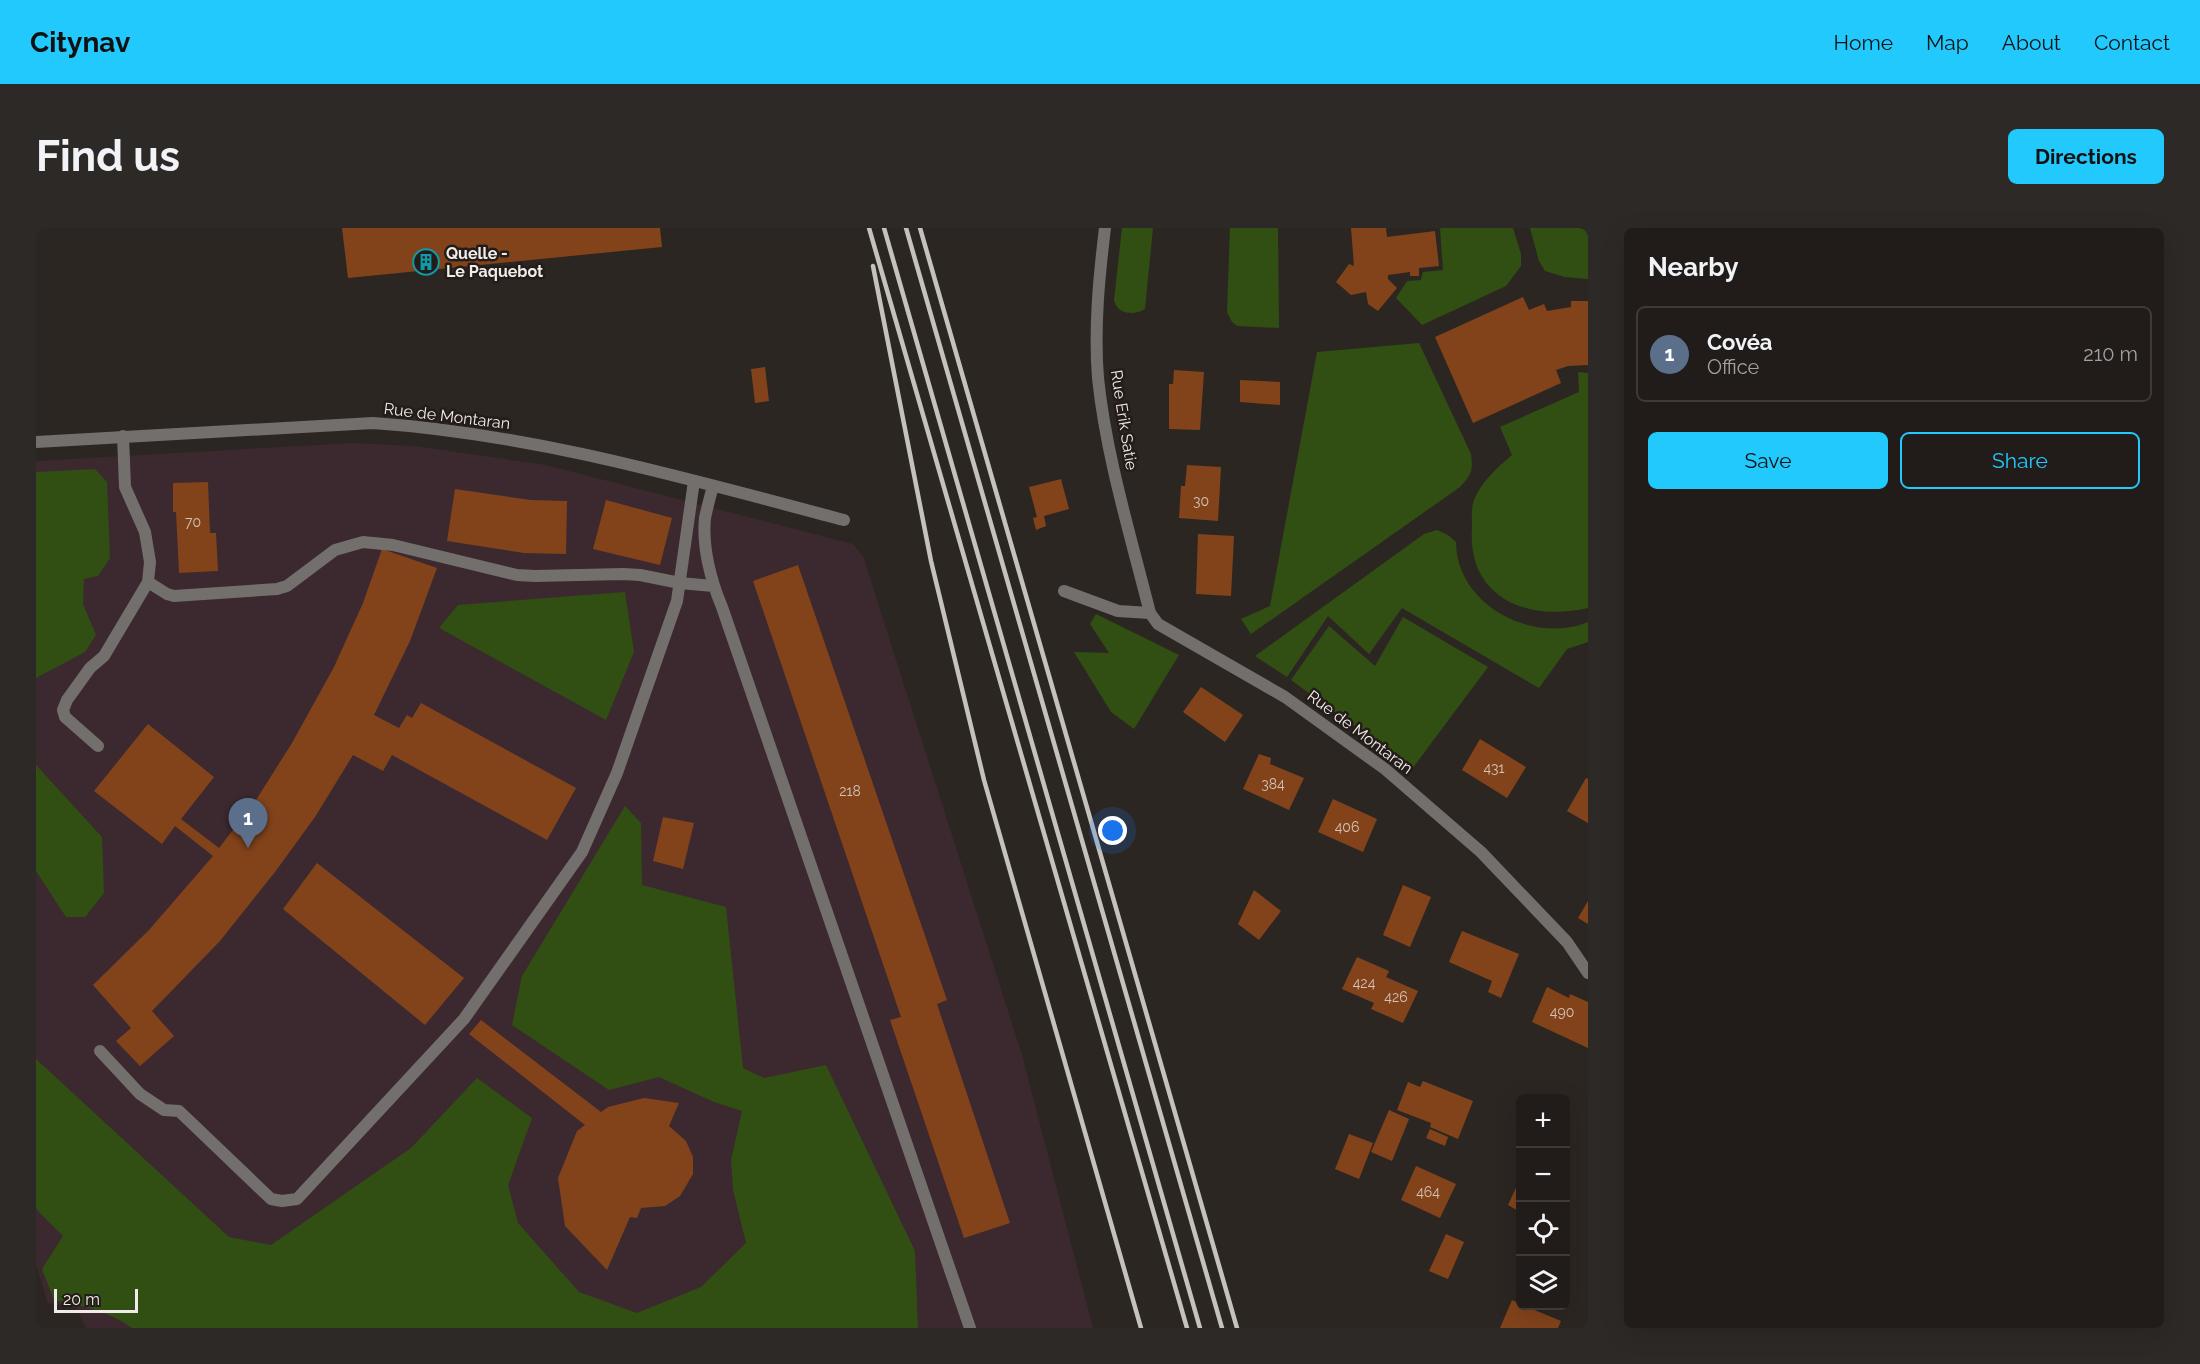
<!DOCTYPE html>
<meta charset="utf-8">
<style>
:root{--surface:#211c1a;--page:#2d2927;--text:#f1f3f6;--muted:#a2a1a2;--line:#3e3a39;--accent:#21c9fd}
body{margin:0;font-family:Raleway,sans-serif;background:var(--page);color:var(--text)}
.controls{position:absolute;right:18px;bottom:18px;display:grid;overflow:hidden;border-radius:9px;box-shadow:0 6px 24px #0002}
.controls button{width:54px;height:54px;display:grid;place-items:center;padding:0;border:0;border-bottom:2px solid var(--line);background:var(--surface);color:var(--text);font:30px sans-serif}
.scale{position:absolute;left:18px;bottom:15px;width:84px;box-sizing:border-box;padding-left:6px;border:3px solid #f0ece9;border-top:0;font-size:16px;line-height:21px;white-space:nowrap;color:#f0ece9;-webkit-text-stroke:4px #231c19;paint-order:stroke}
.you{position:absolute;left:1077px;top:603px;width:21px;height:21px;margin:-15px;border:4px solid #fff;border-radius:50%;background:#1a73e8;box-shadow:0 0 0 9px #1a73e833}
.badge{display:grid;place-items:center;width:39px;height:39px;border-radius:50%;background:var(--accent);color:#fff;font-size:20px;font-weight:700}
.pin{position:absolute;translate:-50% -50px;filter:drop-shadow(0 2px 3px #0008)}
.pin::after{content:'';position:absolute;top:32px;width:21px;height:18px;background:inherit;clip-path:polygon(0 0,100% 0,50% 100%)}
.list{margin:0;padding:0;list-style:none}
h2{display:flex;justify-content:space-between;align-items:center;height:78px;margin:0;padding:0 24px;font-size:26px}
h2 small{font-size:20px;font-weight:400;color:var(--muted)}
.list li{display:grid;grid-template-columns:39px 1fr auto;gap:18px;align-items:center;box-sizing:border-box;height:96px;margin:0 12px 12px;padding:0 12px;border:2px solid var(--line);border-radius:9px}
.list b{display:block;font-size:22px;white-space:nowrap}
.list p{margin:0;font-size:20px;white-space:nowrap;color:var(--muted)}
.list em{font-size:20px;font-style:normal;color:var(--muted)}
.actions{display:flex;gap:12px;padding:18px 24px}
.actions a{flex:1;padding:14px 0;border:2px solid var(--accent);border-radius:9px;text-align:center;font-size:21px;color:var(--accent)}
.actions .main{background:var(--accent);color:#111}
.icon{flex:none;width:33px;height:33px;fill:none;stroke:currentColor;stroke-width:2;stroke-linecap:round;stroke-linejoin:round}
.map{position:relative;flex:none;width:1552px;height:1100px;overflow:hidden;border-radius:9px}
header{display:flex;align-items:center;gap:36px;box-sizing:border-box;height:84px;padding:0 30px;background:var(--accent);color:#111}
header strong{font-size:28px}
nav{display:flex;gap:33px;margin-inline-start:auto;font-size:21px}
.intro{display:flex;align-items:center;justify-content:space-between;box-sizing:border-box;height:144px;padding:0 36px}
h1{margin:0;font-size:42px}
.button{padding:15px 27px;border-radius:9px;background:var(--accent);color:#111;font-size:21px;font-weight:700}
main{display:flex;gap:36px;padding:0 36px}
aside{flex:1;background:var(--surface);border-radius:9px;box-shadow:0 6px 24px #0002}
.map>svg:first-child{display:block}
.commercial{fill:#3b292f}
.green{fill:#314f12}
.building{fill:#82431b}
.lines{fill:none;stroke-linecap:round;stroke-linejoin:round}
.service{stroke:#726f6d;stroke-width:12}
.minor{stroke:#726f6d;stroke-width:12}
.tertiary{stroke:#726f6d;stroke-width:12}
.rail{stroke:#c5c1bd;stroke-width:4.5}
.labels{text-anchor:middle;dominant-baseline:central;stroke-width:5;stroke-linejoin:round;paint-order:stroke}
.number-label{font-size:14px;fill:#d4c2b6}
.poi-label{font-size:16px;font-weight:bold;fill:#f0ece9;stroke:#231c19;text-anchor:start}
.street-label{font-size:16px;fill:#f0ece9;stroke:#231c19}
</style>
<header>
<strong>Citynav</strong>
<nav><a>Home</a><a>Map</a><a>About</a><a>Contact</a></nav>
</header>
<div class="intro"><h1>Find us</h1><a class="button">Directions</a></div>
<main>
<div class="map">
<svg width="1552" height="1100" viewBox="0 0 1552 1100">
<rect width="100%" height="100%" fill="#2c2622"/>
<path class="commercial" d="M 316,215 L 379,218 L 510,237 L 817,316 L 827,328 L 986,827 L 1057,1100 L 50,1100 L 40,1080 L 12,1075 L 0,1036 L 0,233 Z"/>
<path class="green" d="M 1086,0 L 1117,0 L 1109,81 C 1097,88 1081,86 1078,72 Z
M 1194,0 L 1242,0 L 1243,100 L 1201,98 L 1196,94 L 1191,84 Z
M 1404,0 L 1477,0 L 1485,26 L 1485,38 L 1470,58 L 1386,97 L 1360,70 L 1371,53 L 1385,52 L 1387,44 L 1407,42 Z
M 1494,0 L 1552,0 L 1552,51 L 1529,49 L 1509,43 L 1503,33 Z
M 1383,115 L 1435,226 C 1437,243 1436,246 1424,259 L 1215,406 L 1205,391 L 1234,378 L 1281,124 Z
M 1542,144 L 1552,145 L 1552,380 C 1492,394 1431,370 1436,300 C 1436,291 1435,280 1438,272 C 1445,254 1462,239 1476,227 L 1464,199 L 1543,164 Z
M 59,241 L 71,254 L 74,330 L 62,348 L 48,351 L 47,376 L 60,407 L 49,424 L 0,450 L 0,244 Z
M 1401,302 L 1412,307 L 1420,314 C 1420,377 1497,417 1552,394 L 1552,414 L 1531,421 L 1503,460 L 1366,380 L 1333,426 L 1292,388 L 1251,449 L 1219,428 L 1388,306 Z
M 589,364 L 598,424 L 570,492 L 403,400 L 422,377 Z
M 1060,386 L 1143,427 L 1098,501 L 1075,484 L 1038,424 L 1073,425 L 1054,396 Z
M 1367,389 L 1452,439 L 1376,541 L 1255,452 L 1293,398 L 1339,438 Z
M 0,537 L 66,609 L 68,665 L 49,689 L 30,689 L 0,643 Z
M 589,578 L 605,595 L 606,657 L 690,679 L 707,840 L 728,850 L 790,837 L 879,1023 L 882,1100 L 96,1100 C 75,1084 44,1077 18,1072 L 6,1041 L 27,1008 L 1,982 L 0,978 L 0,831 L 193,1009 L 235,1017 L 375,920 L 441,850 L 496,890 L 472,957 L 482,995 L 543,1064 L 601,1085 L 665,1059 L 710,1015 L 697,962 L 695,932 L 706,883 L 678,874 L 623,849 L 573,862 L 476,797 L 486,748 Z"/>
<path class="building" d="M 306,0 L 624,0 L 626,19 L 312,50 Z
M 1315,0 L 1350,0 L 1351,9 L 1399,3 L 1403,38 L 1383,40 L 1383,48 L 1374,48 L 1374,44 L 1352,47 L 1352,51 L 1361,60 L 1342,83 L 1332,76 L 1330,64 L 1315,67 L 1300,54 L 1313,36 L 1318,38 Z
M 1487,69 L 1493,82 L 1508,76 L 1511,83 L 1535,79 L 1535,73 L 1552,73 L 1552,137 L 1532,138 L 1520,142 L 1525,155 L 1437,195 L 1399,109 Z
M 729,139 L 733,173 L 719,175 L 715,141 Z
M 1138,142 L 1168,144 L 1164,202 L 1133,201 L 1133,156 L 1137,156 Z
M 1204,152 L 1244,154 L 1244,177 L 1204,174 Z
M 1151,237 L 1185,239 L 1182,293 L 1143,290 L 1145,258 L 1149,258 Z
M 1025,251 L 1033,281 L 1008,288 L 1010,298 L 1000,302 L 997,290 L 1001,289 L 993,259 Z
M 172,254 L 174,305 L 180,305 L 182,343 L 143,345 L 140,284 L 137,284 L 137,255 Z
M 419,261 L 495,272 L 531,273 L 530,326 L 488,325 L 411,313 Z
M 570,272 L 636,290 L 624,337 L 557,321 Z
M 1162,306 L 1198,308 L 1195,368 L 1160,366 Z
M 346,321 L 401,340 L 374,413 L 338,487 L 363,500 L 371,487 L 376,490 L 385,475 L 540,560 L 511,612 L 356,527 L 347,543 L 317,527 L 279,589 L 239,644 L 184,713 L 116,783 L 138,808 L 104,838 L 80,813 L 95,800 L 57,757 L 113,702 L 177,628 L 139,598 L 126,616 L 58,563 L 112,496 L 178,549 L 145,591 L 183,620 L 220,572 L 256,515 L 298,439 L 327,375 Z
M 762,337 L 911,772 L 901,776 L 974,995 L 928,1010 L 854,792 L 865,789 L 717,353 Z
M 1165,459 L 1207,487 L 1189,514 L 1147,484 Z
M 1444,511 L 1490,539 L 1471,570 L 1426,542 Z
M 1223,526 L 1235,530 L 1234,536 L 1268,550 L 1253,582 L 1207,561 Z
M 1550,550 L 1552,551 L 1552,595 L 1531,583 Z
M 1297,571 L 1341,591 L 1327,624 L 1282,604 Z
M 627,589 L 658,595 L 647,641 L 617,633 Z
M 281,635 L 428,750 L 389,797 L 247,681 Z
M 1367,657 L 1395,669 L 1374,719 L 1347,707 Z
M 1218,662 L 1245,683 L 1223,712 L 1202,696 Z
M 1552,673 L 1552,696 L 1542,690 Z
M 1426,703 L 1483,726 L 1465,770 L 1452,764 L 1456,753 L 1413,734 Z
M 1321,729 L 1353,743 L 1350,749 L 1382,763 L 1367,795 L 1335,781 L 1338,775 L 1306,761 Z
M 1511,759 L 1533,770 L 1534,766 L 1552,774 L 1552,820 L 1496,794 Z
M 445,792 L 565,884 L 572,879 L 608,870 L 643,875 L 633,898 L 650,913 L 657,929 L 657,946 L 644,968 L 629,978 L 605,980 L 601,990 L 594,989 L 571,1042 L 529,998 L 522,950 L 541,903 L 549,897 L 433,806 Z
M 1387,853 L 1437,873 L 1422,911 L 1394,899 L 1395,895 L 1361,882 L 1372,854 L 1384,859 Z
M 1353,882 L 1373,891 L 1356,933 L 1335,924 Z
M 1394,901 L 1412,909 L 1409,918 L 1390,910 Z
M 1313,906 L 1337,915 L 1323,951 L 1299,941 Z
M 1380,938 L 1420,956 L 1404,990 L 1365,972 Z
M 1484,951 L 1484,984 L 1472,977 Z
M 1410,1006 L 1428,1014 L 1412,1051 L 1393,1043 Z
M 1476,1072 L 1484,1076 L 1484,1078 L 1489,1078 L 1525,1093 L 1522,1100 L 1464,1100 Z"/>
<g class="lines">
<path class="service" d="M 677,258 C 674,269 671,280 669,290 C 666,319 675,353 686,379 L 934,1100
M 112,354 L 131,366 L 138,368 L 241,361 L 251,358 L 299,322 L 327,314 L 357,317 L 481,347 L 499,348 L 587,346 L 604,347 L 644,355 L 677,358
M 1028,363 L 1082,383 L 1114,385
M 62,518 L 29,489 L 27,482 L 31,472 L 54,440 L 68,428 L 112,354 L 114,334 L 109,304 L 89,259 L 87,208
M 64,823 L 104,866 L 128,882 L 143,883 L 235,971 L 246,973 L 261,971 L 428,791 L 546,624 L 581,545 L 641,373 L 658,253"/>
<path class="minor" d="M 0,214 L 337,195 C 498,206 652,251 808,292"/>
<path class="tertiary" d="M 1069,0 C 1063,49 1058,101 1062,150 C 1070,228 1095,309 1114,385 L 1122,396 L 1249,469 L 1349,541 L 1445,624 L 1531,714 L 1552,745"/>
<path class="rail" d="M 833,0 L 1151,1100
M 848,0 L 1164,1100
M 870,0 L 1186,1100
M 884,0 L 1201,1100
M 837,38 L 895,333 L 948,552 L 1105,1100"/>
</g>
<defs>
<g id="building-ring" transform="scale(1.35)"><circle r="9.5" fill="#231c19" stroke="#0f9aa8" stroke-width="1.5"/><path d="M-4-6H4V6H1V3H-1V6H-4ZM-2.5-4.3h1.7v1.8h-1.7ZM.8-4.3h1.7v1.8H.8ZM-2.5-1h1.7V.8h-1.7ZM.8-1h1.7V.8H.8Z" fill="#0f9aa8"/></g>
</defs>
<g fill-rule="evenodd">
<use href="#building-ring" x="390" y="34"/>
</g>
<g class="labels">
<g class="number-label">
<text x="1165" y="273">30</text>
<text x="157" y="294">70</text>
<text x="1458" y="540">431</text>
<text x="1237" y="556">384</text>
<text x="814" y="563">218</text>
<text x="1311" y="599">406</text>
<text x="1328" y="755">424</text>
<text x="1360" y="769">426</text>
<text x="1526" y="784">490</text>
<text x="1392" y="964">464</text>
</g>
<g class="poi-label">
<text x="410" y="25">Quelle -<tspan x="410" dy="18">Le Paquebot</tspan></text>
</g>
<g class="street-label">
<text transform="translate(411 188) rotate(7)">Rue de Montaran</text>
<text transform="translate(1088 192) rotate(81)">Rue Erik Satie</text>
<text transform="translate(1324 504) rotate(37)">Rue de Montaran</text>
</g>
</g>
</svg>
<div class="controls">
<button>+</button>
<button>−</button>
<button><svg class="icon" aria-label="locate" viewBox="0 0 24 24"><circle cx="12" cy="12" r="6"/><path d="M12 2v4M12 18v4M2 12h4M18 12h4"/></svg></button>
<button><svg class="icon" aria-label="layers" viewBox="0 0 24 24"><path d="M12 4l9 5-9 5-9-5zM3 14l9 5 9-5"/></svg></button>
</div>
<div class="scale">20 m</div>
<div class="you"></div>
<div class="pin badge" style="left:212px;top:620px;background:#5c6f8a">1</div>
</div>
<aside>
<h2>Nearby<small></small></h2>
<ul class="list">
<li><span class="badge" style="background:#5c6f8a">1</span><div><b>Covéa</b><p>Office</p></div><em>210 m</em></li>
</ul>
<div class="actions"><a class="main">Save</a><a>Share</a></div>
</aside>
</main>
